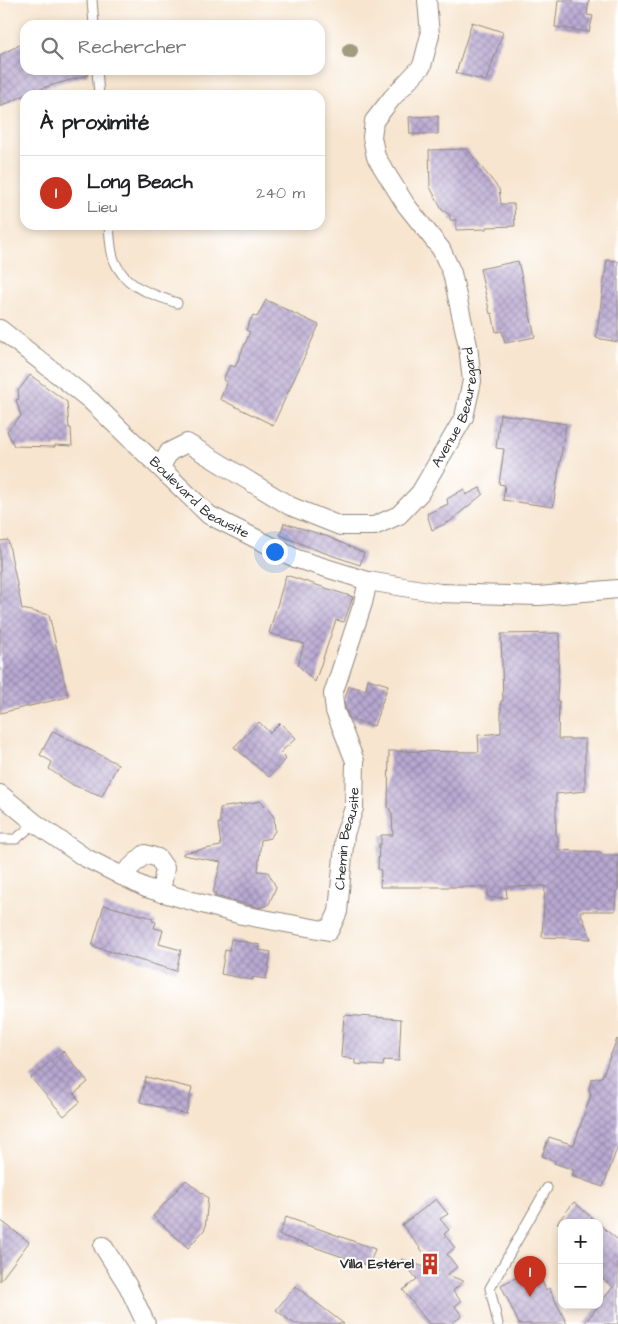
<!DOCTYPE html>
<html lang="fr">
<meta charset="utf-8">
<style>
:root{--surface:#fff;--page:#f6f6f6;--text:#202124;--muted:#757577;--line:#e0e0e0;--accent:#c8321e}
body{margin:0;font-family:"Architects Daughter",sans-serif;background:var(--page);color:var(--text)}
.controls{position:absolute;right:15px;bottom:15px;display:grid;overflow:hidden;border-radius:10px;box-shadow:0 2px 8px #0003}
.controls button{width:45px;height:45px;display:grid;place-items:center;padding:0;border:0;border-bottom:1px solid var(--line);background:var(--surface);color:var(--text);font:25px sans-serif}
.you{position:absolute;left:274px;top:551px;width:18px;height:18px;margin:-12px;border:4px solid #fff;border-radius:50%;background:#1a73e8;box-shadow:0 0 0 8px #1a73e833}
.badge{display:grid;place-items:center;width:32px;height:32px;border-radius:50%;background:var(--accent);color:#fff;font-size:16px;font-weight:700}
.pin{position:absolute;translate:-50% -41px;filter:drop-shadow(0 1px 2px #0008)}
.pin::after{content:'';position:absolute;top:26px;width:18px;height:15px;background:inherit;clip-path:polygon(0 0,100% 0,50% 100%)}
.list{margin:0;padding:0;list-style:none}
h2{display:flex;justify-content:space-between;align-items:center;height:65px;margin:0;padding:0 20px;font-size:21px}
h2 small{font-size:16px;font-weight:400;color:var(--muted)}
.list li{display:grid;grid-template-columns:32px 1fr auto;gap:15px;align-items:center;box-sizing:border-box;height:75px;padding:0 20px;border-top:1px solid var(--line)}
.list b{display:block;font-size:19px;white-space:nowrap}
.list p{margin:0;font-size:16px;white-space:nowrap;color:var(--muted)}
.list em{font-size:16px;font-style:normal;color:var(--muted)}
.icon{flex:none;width:28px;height:28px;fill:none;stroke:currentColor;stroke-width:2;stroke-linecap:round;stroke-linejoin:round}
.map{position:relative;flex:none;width:618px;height:1324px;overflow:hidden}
.search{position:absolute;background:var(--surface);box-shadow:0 2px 8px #0003;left:20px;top:20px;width:305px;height:55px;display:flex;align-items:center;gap:12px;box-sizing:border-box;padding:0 18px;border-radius:15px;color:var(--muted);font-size:19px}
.panel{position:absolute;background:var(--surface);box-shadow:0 2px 8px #0003;left:20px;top:90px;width:305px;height:140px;border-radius:15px}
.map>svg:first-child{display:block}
.building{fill:url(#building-cross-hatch)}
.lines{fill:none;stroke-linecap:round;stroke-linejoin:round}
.lane-casing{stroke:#91887d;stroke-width:11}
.street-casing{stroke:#91887d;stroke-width:20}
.lane{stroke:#fff;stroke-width:9}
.street{stroke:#fff;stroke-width:18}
.tree{fill:#a19c80}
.labels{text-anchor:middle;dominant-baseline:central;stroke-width:4;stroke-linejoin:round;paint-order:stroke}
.street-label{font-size:14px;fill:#2b2b2b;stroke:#fff}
.poi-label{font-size:14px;font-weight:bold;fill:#2b2b2b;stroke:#fff;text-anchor:end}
</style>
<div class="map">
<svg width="618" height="1324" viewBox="0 0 618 1324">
<defs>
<pattern id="building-cross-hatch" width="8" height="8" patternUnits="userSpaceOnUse" patternTransform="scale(1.25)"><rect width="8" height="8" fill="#b8a8d1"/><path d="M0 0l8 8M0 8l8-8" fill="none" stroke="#9689aa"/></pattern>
</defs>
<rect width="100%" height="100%" fill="#fff"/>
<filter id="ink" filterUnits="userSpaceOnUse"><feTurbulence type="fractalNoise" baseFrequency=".02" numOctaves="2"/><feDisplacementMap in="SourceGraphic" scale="10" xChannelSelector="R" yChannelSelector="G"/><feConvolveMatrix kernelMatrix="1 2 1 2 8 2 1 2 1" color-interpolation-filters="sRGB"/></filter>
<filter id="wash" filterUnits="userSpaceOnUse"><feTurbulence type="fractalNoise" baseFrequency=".0096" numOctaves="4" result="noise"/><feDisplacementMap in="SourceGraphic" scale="20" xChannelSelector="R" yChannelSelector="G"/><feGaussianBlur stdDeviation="1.12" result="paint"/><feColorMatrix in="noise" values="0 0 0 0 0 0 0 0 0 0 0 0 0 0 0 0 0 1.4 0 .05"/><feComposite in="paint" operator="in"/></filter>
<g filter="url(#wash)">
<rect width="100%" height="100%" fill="#f7e5cf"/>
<g id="blocks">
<path class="building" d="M 558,0 L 589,0 L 587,15 L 593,16 L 589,32 L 555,27 Z
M 472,22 L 503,32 L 486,81 L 456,73 Z
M 25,42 L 25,70 L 87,70 L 88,75 L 49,86 L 25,95 L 0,107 L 0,55 Z
M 438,116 L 438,134 L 410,134 L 409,117 Z
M 467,149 L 499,189 L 501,204 L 514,204 L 515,226 L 486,227 L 486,229 L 456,230 L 456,220 L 450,220 L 450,215 L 442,210 L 430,187 L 429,150 Z
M 607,260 L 618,261 L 618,342 L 596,338 Z
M 518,261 L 535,337 L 505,343 L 502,331 L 496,332 L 492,313 L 490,314 L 480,269 Z
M 266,300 L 319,325 L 273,425 L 220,399 L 227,382 L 223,380 L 230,365 L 235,367 L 250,332 L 246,330 L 253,315 L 257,317 Z
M 30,375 L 67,402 L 69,428 L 71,428 L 72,446 L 55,445 L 55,447 L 14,446 L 7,431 L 21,416 L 16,400 L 19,399 L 18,391 Z
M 500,414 L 566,424 L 553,507 L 503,500 L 505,485 L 499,484 L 504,449 L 496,448 Z
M 480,488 L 483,494 L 449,522 L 432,530 L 427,514 L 448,504 L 447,499 L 464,489 L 466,495 Z
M 284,523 L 326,536 L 364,553 L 360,565 L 319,551 L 280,535 Z
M 8,540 L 22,609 L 49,615 L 68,697 L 0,713 L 0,541 Z
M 286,575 L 353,597 L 344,622 L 336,620 L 315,682 L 298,665 L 304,644 L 269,633 Z
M 560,633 L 557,701 L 559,701 L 558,739 L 585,739 L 585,791 L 556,794 L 556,836 L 558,836 L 558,850 L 600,852 L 602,855 L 618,855 L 618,891 L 616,891 L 615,911 L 580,911 L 591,939 L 542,937 L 545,886 L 506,887 L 507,898 L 488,897 L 488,887 L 380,887 L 381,870 L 378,869 L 379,844 L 381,844 L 381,835 L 393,835 L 392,814 L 388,806 L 389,751 L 479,752 L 478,735 L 501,733 L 501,701 L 503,701 L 501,634 Z
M 368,679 L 388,685 L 374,726 L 350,719 L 345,708 L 344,701 L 349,686 L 366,690 Z
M 259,722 L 270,733 L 280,723 L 296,738 L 280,753 L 286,759 L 269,777 L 234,747 Z
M 53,731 L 118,764 L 102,796 L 73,785 L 49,769 L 52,762 L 40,755 Z
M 261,801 L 274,817 L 275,831 L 270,838 L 261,840 L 258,871 L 268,872 L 276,887 L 269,904 L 261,908 L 215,896 L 216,893 L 213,893 L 221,862 L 183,855 L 183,853 L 221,846 L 218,823 L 220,824 L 220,808 Z
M 104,905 L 153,918 L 152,921 L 156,922 L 154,928 L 163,930 L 159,944 L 181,950 L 176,971 L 92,946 Z
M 231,939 L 260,945 L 259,950 L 271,952 L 266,979 L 253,977 L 252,980 L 221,974 L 225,950 L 229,951 Z
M 344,1015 L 401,1019 L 399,1061 L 384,1060 L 383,1066 L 355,1064 L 355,1059 L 341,1057 Z
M 617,1039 L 618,1040 L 618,1146 L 603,1187 L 572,1176 L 574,1170 L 554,1163 L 555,1161 L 542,1156 L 549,1137 L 574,1145 L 591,1094 L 589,1088 L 592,1079 L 602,1077 Z
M 63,1051 L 88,1082 L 74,1094 L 80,1102 L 64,1116 L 31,1078 Z
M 146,1077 L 192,1088 L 186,1114 L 140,1102 Z
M 186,1180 L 208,1198 L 205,1229 L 188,1248 L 153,1216 Z
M 436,1199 L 448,1214 L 440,1219 L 449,1230 L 444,1234 L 455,1248 L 447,1254 L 457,1267 L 447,1275 L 464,1281 L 453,1291 L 461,1301 L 455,1306 L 462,1316 L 451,1324 L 429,1324 L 403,1290 L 417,1279 L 401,1259 L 439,1272 L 402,1225 Z
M 574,1202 L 598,1223 L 557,1223 Z
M 286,1217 L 375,1249 L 369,1266 L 279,1235 Z
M 0,1220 L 29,1242 L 0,1281 Z
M 599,1224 L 618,1240 L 618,1324 L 584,1324 L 613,1287 L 599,1276 Z
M 536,1268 L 546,1290 L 549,1288 L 567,1324 L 519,1324 L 501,1285 Z
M 295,1286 L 344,1324 L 295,1324 L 290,1321 L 276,1310 Z"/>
</g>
</g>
<g filter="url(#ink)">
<use href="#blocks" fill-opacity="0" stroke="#91887d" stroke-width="1"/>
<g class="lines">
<g class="lane-casing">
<path id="lane" d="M 92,0 L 94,25
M 97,70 L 99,95
M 109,225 C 110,236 110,250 114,260 C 125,288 152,294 177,303
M 0,839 L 16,839 L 35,823
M 498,1324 L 490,1288 L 547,1188"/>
</g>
<g class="street-casing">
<g id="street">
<path id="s1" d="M 0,329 L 90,400 L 209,515 L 297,559 L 368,581 L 440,593 L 539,596 L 618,589"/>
<path id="s2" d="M 161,467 L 169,452 L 187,443 L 290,506 L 340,526 L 374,526 L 399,515 L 420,493 L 464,417 L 472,381 L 468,346 L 452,273 L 441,249 L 406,205 L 376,157 L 372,137 L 374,121 L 392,98 L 422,66 L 430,35 L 427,0"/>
<path id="s3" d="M 0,794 L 35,823 L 84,857 L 146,888 L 242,915 L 329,931 L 338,912 L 345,834 L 354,808 L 355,761 L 335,711 L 333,694 L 363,603 L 368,581"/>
<path d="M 121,876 L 145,854 L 158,858 L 165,868 L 161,893"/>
<path d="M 103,1246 L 128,1286 L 146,1324"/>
</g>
</g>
<use href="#lane" class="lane"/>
<use href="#street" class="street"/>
</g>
<circle class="tree" cx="350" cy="51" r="8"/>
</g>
<defs>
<g id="building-bare" transform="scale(1.725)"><path d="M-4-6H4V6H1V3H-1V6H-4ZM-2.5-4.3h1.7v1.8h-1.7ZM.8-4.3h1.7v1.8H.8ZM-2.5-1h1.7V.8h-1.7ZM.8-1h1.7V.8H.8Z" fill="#c8321e" stroke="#fff" stroke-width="2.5" paint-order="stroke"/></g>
</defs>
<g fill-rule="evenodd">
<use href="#building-bare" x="430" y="1264"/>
</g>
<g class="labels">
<g class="street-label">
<text stroke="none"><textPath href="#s2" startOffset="398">Avenue Beauregard</textPath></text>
<text stroke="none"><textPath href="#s1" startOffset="262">Boulevard Beausite</textPath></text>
<text stroke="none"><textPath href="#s3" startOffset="458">Chemin Beausite</textPath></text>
</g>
<g class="poi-label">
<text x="414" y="1264">Villa Estérel</text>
</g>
</g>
</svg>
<div class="controls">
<button>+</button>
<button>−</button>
</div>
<div class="you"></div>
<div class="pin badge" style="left:530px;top:1297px">1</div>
<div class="search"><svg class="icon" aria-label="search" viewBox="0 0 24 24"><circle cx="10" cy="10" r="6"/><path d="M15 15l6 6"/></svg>Rechercher</div>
<section class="panel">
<h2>À proximité<small></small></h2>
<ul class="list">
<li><span class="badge">1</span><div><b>Long Beach</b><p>Lieu</p></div><em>240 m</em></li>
</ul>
</section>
</div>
